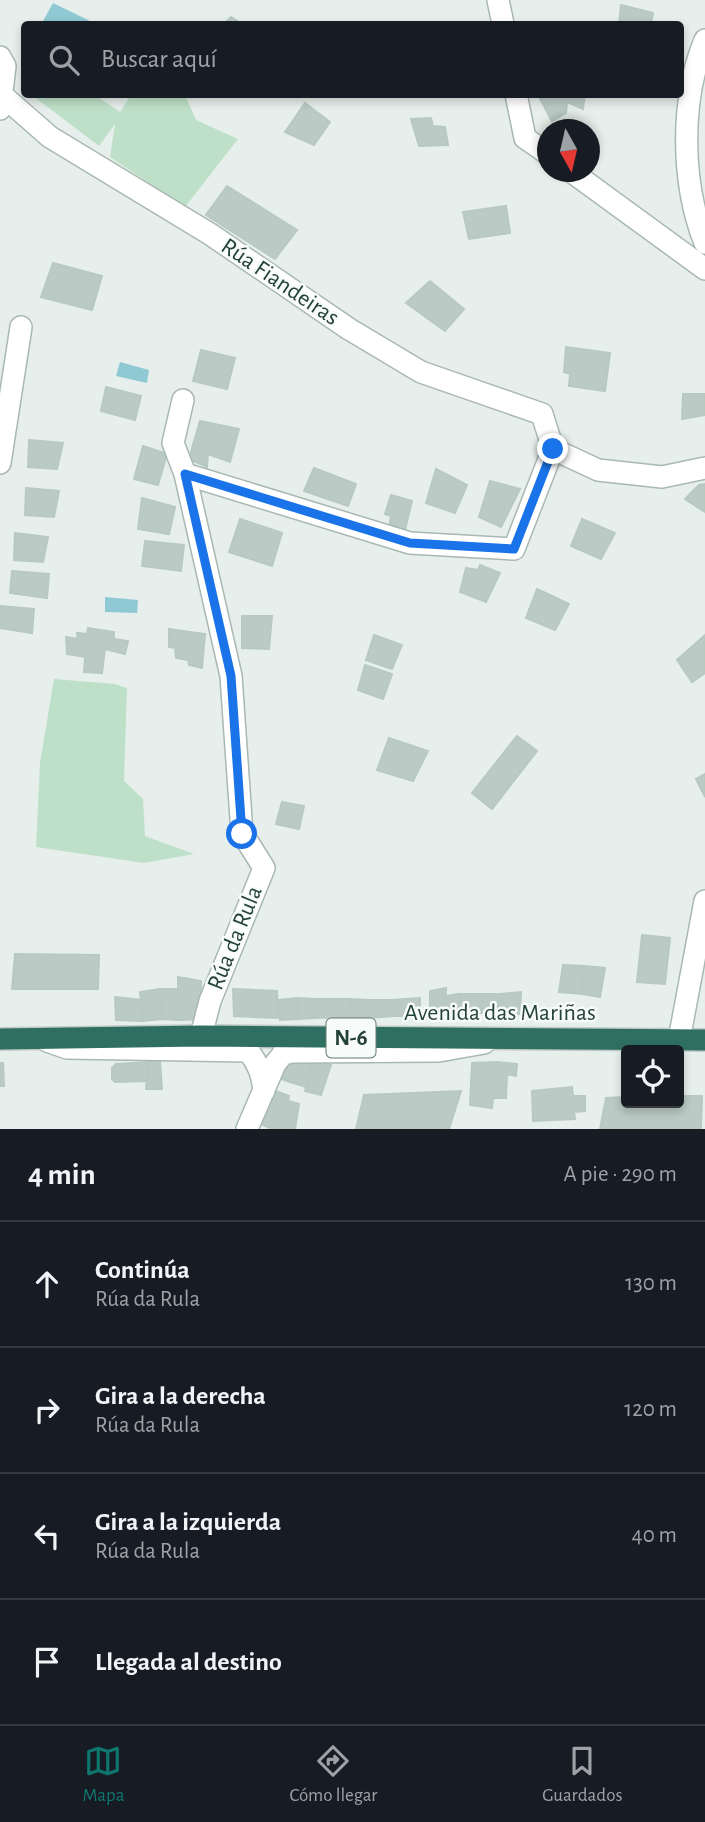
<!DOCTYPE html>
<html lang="es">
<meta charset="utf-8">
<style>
:root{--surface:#171b24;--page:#242831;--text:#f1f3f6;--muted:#9ea1a6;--line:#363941;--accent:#0f766e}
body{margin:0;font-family:"Alegreya Sans",sans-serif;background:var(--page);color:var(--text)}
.controls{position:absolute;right:21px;bottom:21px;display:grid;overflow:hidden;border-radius:7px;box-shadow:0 4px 10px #0003}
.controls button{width:63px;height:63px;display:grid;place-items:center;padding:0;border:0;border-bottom:2px solid var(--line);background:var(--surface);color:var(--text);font:35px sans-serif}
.compass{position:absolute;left:537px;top:119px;width:63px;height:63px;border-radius:50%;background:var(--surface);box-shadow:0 4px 10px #0003;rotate:172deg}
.stop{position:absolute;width:21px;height:21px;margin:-16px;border:5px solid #1a73e8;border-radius:50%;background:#fff}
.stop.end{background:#1a73e8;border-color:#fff;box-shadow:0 2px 7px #0008}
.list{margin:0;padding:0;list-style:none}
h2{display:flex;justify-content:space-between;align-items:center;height:91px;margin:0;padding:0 28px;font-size:30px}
h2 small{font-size:23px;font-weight:400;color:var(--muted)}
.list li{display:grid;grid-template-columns:46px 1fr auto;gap:21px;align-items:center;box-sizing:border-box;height:126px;padding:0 28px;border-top:2px solid var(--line)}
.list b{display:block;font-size:26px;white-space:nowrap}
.list p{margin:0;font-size:23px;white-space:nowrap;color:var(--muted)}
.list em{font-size:23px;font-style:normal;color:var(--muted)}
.icon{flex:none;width:38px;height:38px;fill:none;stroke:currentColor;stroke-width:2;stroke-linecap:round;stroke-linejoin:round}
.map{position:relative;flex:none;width:705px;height:1129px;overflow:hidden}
.search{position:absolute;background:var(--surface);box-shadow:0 4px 10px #0003;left:21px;right:21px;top:21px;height:77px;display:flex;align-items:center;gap:18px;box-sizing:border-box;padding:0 24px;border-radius:7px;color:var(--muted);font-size:26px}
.sheet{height:595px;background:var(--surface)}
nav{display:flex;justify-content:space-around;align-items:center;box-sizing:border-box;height:98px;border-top:2px solid var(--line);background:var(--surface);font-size:19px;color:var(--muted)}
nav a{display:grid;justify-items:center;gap:4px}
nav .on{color:var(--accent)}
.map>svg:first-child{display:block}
.green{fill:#bfe0c8}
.water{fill:#8ec9d4}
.building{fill:#bbcac4;stroke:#b8c9c2;stroke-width:2}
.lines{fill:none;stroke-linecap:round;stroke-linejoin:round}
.minor-casing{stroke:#a8b8b2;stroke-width:24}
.highway-casing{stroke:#c2cac8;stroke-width:24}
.minor{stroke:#fff;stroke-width:21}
.highway{stroke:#2f6f62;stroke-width:21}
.route{stroke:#1a73e8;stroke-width:9}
.labels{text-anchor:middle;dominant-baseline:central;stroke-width:5;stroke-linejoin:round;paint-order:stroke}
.shield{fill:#f7fbf9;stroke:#637a73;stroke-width:2}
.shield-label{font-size:23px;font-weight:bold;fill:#24423a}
.street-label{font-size:24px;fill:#24423a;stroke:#f7fbf9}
</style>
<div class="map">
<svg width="705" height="1129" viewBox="0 0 705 1129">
<rect width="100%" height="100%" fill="#e6efeb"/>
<path class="green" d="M 40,95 L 95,95 L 120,112 L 131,95 L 185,95 L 196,120 L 238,139 L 185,207 L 110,157 L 115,124 L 99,146 L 37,99 Z
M 54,679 L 115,684 L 127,688 L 124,781 L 143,799 L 145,836 L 194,854 L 144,863 L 36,847 L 40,763 Z"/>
<path class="water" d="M 53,3 L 90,21 L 88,24 L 50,24 L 43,21 Z
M 120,362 L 149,370 L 147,383 L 116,376 Z
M 105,597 L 138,600 L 137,613 L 105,612 Z"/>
<path class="building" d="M 621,5 L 653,13 L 651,24 L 619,24 Z
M 231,17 L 242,24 L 224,24 Z
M 585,94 L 583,109 L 567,102 L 566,113 L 552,121 L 538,95 Z
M 305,103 L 330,122 L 314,145 L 285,132 Z
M 431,118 L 433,126 L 445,127 L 448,145 L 419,146 L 411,119 Z
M 227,186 L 297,230 L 275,259 L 206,215 Z
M 506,206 L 510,233 L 469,239 L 463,212 Z
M 53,263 L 102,276 L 92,310 L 41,297 Z
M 430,281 L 464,309 L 445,331 L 406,303 Z
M 566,347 L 610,353 L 605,391 L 569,386 L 570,374 L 564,372 Z
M 201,350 L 235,358 L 227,389 L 193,381 Z
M 106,387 L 141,396 L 135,420 L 101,411 Z
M 683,394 L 705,394 L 705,415 L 682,419 Z
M 200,421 L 239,429 L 230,462 L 208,454 L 207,467 L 189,459 Z
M 29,440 L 63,443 L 57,469 L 28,467 Z
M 143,446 L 167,454 L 158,485 L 134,479 Z
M 314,468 L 356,484 L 348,506 L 304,491 Z
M 436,469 L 467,485 L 455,513 L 426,503 Z
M 490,481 L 520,489 L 501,527 L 479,517 Z
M 705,484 L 705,512 L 685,499 L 699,485 Z
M 26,488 L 59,491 L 54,517 L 25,515 Z
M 391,495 L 412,501 L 404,534 L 389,528 L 391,516 L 385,514 Z
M 142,498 L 175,507 L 169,534 L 138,529 Z
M 240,519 L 282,533 L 272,566 L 229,552 Z
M 582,519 L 615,533 L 601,559 L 571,546 Z
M 15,533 L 48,537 L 43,562 L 14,560 Z
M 145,541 L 184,545 L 181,571 L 142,566 Z
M 480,565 L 500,573 L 486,602 L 460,592 L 466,568 L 478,570 Z
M 12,571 L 49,574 L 47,598 L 10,593 Z
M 537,589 L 569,604 L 555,630 L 526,618 Z
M 0,606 L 34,609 L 32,633 L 0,628 Z
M 242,616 L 272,616 L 269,649 L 242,648 Z
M 88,628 L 114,632 L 114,639 L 128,641 L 125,654 L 105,649 L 102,673 L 84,672 L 85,657 L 67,654 L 66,637 L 78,639 L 77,633 L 87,634 Z
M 169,629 L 205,634 L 202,668 L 189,665 L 188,660 L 176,658 L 175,648 L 169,647 Z
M 374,635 L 402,645 L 392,669 L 366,660 Z
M 705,635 L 705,673 L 692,682 L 677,660 Z
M 365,665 L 392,674 L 383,699 L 358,690 Z
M 517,736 L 537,751 L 492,809 L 472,793 Z
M 389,738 L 428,751 L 413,781 L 377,770 Z
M 705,774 L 705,797 L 696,779 Z
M 282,802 L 304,806 L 299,829 L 276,824 Z
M 642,935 L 670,938 L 665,984 L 637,982 Z
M 15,954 L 99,955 L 98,989 L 12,989 Z
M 563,965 L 584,966 L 582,994 L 559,992 Z
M 584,966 L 605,968 L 600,997 L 582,994 Z
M 178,977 L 201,981 L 200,1019 L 178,1020 Z
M 446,988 L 445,1015 L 430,1016 L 430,991 Z
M 160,989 L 178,989 L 178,1020 L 162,1019 Z
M 160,989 L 162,1019 L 143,1021 L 140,992 Z
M 233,989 L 277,991 L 278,1018 L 234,1016 Z
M 521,992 L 520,1014 L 501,1013 L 501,994 Z
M 459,994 L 482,994 L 482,1013 L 461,1014 Z
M 459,994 L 461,1014 L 445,1015 L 446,996 Z
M 482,994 L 501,994 L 501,1013 L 482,1013 Z
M 115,997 L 141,1000 L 143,1021 L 116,1020 Z
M 297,998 L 314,999 L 315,1018 L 298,1019 Z
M 297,998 L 298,1019 L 280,1020 L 279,1000 Z
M 420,998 L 420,1016 L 393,1016 L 392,1000 Z
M 314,999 L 351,999 L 352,1017 L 315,1018 Z
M 351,999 L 370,1000 L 370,1018 L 352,1017 Z
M 370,1000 L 392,1000 L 393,1016 L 370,1018 Z
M 314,1058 L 306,1087 L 281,1079 L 288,1061 Z
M 160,1061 L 162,1089 L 146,1089 L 148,1062 Z
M 313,1061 L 331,1065 L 321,1095 L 305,1091 Z
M 148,1062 L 148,1081 L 115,1082 L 112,1079 L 112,1068 L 116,1064 Z
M 496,1062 L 517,1064 L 516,1076 L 507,1074 L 506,1098 L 493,1098 L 492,1108 L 470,1105 L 472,1063 Z
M 0,1063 L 3,1063 L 4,1086 L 0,1086 Z
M 572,1087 L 573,1096 L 585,1096 L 585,1111 L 574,1112 L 575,1119 L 533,1121 L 532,1091 Z
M 275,1091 L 289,1096 L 288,1101 L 299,1104 L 295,1129 L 272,1129 L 261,1124 Z
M 461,1091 L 449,1129 L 356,1129 L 364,1095 Z
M 679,1096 L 702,1096 L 701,1129 L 600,1129 L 606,1098 L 626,1097 L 626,1103 L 679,1103 Z"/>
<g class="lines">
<g class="minor-casing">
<path id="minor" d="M 498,0 L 503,24
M 705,40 C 680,100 681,182 705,243
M 0,57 L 5,66 L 0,109
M 516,94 L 525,138 L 548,154
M 3,96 L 50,137 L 210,234 L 349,329 L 421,372 L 542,414 L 553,449
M 572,172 L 705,269
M 183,400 L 173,443 L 185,474 L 231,676 L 242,833 L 264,868 L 210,1001 L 201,1036
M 553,449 L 598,470 L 662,477 L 705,468
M 0,463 L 21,327
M 185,474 L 410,543 L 514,549 L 553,449
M 679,1040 L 705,901
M 47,1041 L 67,1048 L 248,1051 C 259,1064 262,1075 264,1091
M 247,1129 L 275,1064 L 283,1054 L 293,1052 L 439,1051 L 484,1043"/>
</g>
<g class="highway-casing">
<path id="highway" d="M 0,1039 L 201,1036 L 705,1040"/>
</g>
<use href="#minor" class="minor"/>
<use href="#highway" class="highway"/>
</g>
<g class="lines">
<path class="route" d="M 242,834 L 231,676 L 185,474 L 410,543 L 514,549 L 553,449"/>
</g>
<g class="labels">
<rect class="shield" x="326.5" y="1018.5" width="49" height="39" rx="5"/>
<g class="shield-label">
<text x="351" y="1038">N-6</text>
</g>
<g class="street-label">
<text transform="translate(280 282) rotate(34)">Rúa Fiandeiras</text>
<text transform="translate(235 938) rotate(-68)">Rúa da Rula</text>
<text x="500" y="1013">Avenida das Mariñas</text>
</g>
</g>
</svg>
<div class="controls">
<button><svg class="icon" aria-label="locate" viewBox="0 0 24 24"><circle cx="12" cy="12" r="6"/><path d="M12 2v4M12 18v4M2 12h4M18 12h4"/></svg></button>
</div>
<svg class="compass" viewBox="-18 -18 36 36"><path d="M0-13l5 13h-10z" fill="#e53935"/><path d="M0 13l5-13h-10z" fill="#9ea1a6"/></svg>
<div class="stop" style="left:242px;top:834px"></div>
<div class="stop end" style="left:553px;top:449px"></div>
<div class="search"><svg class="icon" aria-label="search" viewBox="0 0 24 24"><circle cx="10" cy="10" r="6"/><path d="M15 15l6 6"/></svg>Buscar aquí</div>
</div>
<section class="sheet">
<h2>4 min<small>A pie · 290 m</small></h2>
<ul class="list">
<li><svg class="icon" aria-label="ahead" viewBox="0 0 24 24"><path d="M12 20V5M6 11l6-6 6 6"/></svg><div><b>Continúa</b><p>Rúa da Rula</p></div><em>130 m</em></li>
<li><svg class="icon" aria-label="right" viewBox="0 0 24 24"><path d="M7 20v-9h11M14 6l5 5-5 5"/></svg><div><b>Gira a la derecha</b><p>Rúa da Rula</p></div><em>120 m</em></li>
<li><svg class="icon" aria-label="left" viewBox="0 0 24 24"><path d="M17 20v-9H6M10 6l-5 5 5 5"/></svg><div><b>Gira a la izquierda</b><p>Rúa da Rula</p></div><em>40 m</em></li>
<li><svg class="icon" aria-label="arrive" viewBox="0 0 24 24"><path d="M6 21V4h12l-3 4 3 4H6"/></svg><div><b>Llegada al destino</b></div></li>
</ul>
</section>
<nav>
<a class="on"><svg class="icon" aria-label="map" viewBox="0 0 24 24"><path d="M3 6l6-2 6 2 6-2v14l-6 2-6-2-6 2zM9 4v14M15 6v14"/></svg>Mapa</a>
<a><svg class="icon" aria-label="directions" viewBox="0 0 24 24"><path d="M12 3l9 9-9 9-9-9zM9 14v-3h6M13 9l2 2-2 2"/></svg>Cómo llegar</a>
<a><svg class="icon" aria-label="saved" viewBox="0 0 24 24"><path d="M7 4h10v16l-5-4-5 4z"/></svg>Guardados</a>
</nav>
